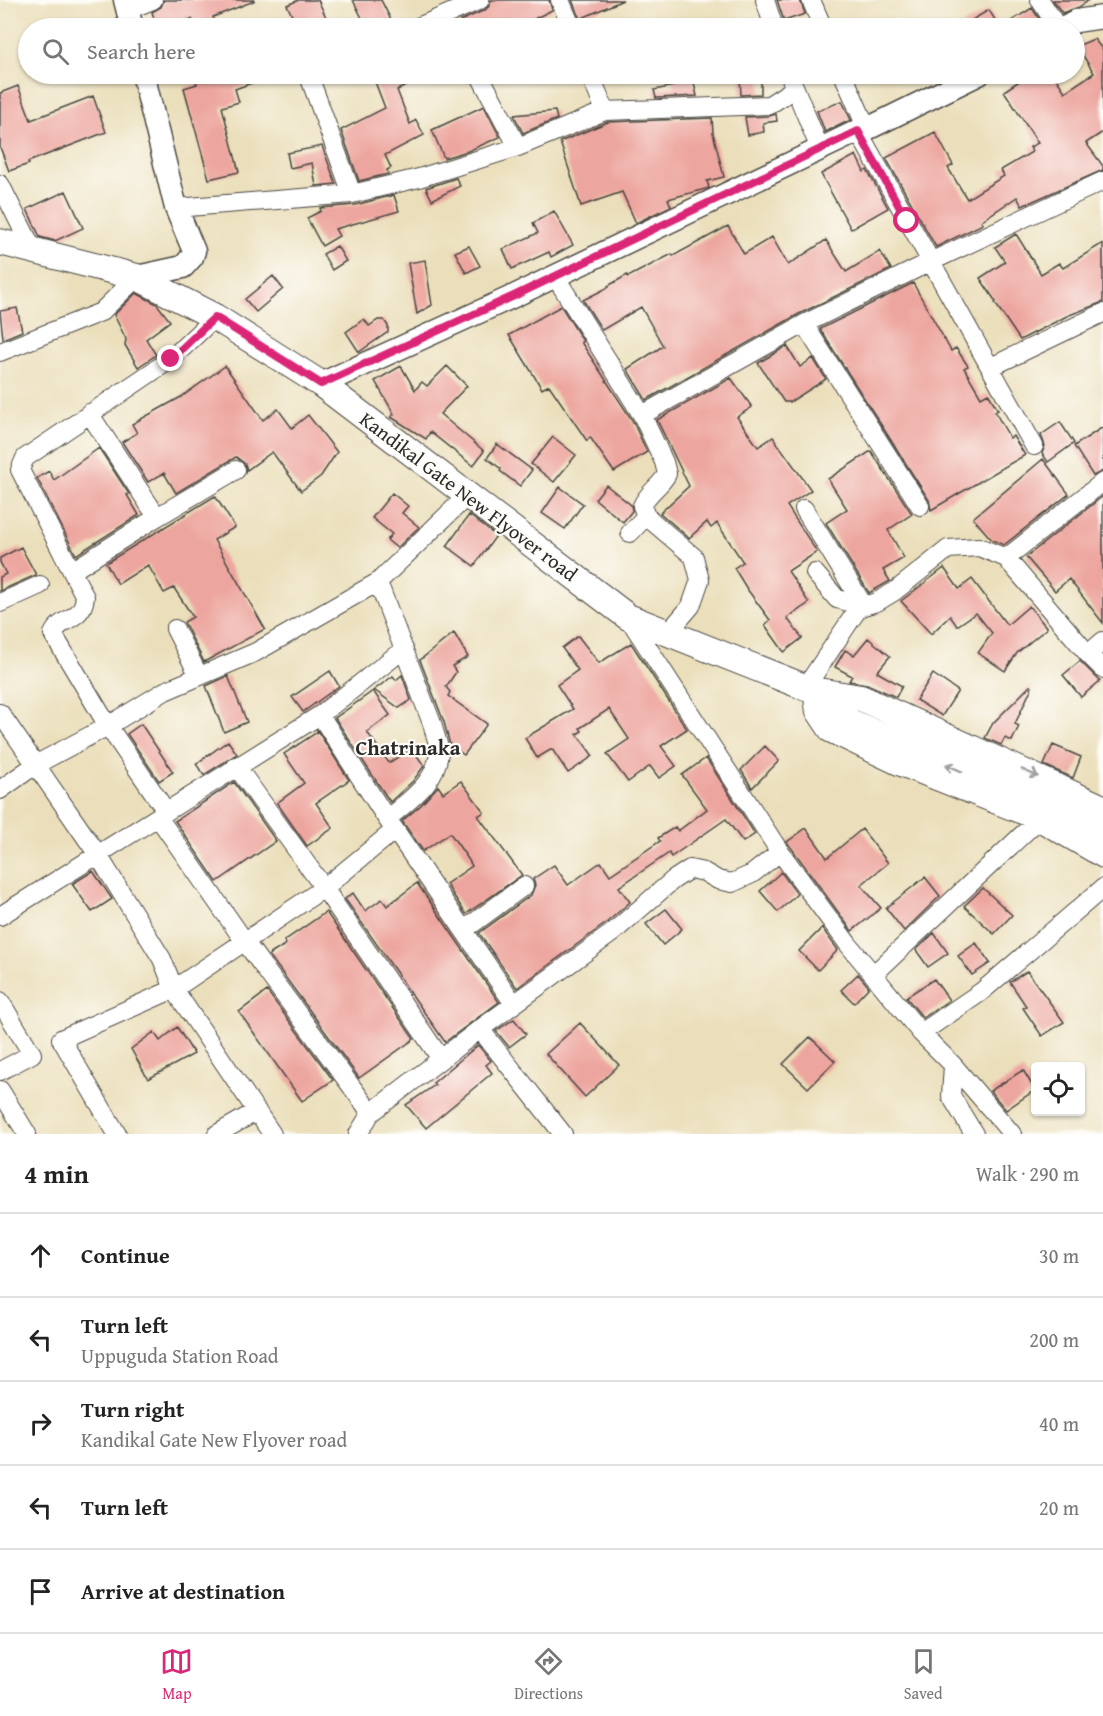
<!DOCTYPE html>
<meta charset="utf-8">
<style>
:root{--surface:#fff;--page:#f6f6f6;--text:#222;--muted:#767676;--line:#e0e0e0;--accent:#db2777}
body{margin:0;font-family:"Gentium Book Plus",serif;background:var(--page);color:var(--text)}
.controls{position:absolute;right:18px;bottom:18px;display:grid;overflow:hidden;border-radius:6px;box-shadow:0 2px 4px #0004}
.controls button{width:54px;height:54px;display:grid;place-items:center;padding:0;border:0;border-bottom:2px solid var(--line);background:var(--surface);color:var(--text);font:30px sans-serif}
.stop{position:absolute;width:18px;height:18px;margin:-14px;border:4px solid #db2777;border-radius:50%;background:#fff}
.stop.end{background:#db2777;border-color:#fff;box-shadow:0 2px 6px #0008}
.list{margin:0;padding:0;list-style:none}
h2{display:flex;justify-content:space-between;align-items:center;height:78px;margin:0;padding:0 24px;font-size:26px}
h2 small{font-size:20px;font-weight:400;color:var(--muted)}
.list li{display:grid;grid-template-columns:39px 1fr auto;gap:18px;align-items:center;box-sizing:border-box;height:84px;padding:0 24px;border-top:2px solid var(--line)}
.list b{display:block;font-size:22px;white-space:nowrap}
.list p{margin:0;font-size:20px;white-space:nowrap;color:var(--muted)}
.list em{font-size:20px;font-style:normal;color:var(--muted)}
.icon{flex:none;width:33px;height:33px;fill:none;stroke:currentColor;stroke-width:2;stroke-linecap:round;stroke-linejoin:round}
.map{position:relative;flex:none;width:1103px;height:1134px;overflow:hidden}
.search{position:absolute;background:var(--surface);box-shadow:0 2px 4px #0004;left:18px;right:18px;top:18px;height:66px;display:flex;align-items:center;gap:15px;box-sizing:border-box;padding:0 21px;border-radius:33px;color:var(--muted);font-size:22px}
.sheet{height:498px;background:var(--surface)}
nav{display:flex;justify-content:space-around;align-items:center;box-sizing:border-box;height:84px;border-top:2px solid var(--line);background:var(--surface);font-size:16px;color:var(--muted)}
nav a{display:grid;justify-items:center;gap:3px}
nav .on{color:var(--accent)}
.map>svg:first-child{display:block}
.building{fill:#eda69f}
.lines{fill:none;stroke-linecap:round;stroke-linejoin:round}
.minor-casing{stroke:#484641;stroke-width:20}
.tertiary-casing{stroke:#484641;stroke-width:25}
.secondary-casing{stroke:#484641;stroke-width:28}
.minor{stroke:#fff;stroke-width:18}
.tertiary{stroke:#fff;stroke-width:22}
.secondary{stroke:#fff;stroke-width:26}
.oneway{stroke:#a0a0a0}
.route{stroke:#db2777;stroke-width:8}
.labels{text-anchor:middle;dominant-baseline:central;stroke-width:4.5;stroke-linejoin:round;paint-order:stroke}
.street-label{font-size:20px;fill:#2b2b2b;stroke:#fdfcf7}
.neighbourhood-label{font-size:21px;font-weight:bold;fill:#2b2b2b;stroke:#fdfcf7}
</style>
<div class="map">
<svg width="1103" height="1134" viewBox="0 0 1103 1134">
<rect width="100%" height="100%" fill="#fdfcf7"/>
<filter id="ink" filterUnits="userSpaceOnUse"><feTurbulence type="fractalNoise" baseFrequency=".0167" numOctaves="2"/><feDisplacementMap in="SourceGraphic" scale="12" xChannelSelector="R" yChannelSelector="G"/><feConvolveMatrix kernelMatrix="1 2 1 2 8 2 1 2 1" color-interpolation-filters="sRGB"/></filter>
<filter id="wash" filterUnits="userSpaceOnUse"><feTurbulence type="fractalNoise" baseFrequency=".008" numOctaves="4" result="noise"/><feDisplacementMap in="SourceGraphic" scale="24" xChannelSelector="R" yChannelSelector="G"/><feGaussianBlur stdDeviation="1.35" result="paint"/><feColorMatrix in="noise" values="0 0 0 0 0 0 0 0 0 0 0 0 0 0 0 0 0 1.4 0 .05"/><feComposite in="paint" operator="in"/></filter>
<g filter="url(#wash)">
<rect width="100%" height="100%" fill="#ebdfbb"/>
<g id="blocks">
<path class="building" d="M 164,0 L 254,0 L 254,1 L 213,17 L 216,28 L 195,28 L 192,19 L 157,28 L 152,12 L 161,7 Z
M 299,0 L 318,0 L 331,28 L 298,28 L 287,5 Z
M 353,0 L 381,0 L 392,22 L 379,28 L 367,28 Z
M 491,0 L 549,0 L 552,10 L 516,28 L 464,28 L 460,21 L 485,10 L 489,6 Z
M 572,0 L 623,0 L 580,19 Z
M 777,0 L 800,0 L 805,14 L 784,21 Z
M 1053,0 L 1089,0 L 1079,7 L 1062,13 Z
M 1032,8 L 1045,28 L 958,28 L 989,10 L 1000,28 Z
M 1094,39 L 1103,50 L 1103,132 L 1086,143 L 1103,166 L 1103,170 L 1022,206 L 1017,197 L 981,221 L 983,224 L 936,247 L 886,158 L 935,132 L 953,165 L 948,168 L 967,199 L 1004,176 L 1001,170 L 1032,152 L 1030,147 L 1038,143 L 1004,91 L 1030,74 L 1053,74 L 1065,92 L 1094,73 L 1077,46 Z
M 194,74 L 271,74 L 271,76 L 235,89 L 239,102 L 222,107 L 239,172 L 209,179 L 184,88 L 197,84 Z
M 372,74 L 435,74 L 397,90 L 410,124 L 416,120 L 424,135 L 385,155 L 391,168 L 387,170 L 388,174 L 359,181 L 341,130 L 385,108 Z
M 669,74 L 692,74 L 697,96 L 656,98 L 654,90 L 674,86 Z
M 761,77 L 761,94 L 741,95 L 740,78 Z
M 18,86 L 31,120 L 93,96 L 106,132 L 28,162 L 29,164 L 9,171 L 0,147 L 0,93 Z
M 842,101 L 851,120 L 825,132 L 817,111 Z
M 484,106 L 500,137 L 468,151 L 444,158 L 432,130 Z
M 555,111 L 557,119 L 523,133 L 514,115 Z
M 776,114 L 777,121 L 763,123 L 764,132 L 748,135 L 745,117 L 769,116 Z
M 712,118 L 713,133 L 724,177 L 707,181 L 709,188 L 668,199 L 671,206 L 636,223 L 622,192 L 581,206 L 560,142 L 608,122 Z
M 322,146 L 336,184 L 316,186 L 312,163 L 290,168 L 287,153 Z
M 856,155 L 864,172 L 867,170 L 888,208 L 851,229 L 821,174 Z
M 456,178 L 460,186 L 432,200 L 426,188 Z
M 66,191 L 83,228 L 55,241 L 40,237 L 27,209 Z
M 394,195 L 399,211 L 335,229 L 339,236 L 322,246 L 307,218 L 321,211 L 320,208 L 355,205 Z
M 554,211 L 573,245 L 551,257 L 549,252 L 512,269 L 503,249 L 538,233 L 533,223 Z
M 728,226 L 744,254 L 772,237 L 788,265 L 826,240 L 846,272 L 880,251 L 891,269 L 799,314 L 646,400 L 627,369 L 663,346 L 641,307 L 602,330 L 583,300 L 609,287 L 608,286 L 627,275 L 628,277 L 672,254 L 673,256 Z
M 1016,234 L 1041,274 L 1059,263 L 1063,268 L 1103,243 L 1103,302 L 1067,316 L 1020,340 L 995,303 L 996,302 L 980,278 L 1005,262 L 995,247 Z
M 337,246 L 346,261 L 332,270 L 323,254 Z
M 469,246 L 480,266 L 466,273 L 455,252 Z
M 425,260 L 432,305 L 417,314 L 408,263 Z
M 273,276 L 283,289 L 256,312 L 245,299 Z
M 913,283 L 951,351 L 956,348 L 968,366 L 964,368 L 981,397 L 988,393 L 998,410 L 995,412 L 1010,438 L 1013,436 L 1025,455 L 931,510 L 929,500 L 820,329 Z
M 136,293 L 157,304 L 170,321 L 146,339 L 156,355 L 138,367 L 125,345 L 126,339 L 114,315 Z
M 561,306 L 583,341 L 581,342 L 632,420 L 647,452 L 614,472 L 590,437 L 587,441 L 549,385 L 542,389 L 509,335 Z
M 17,308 L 22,331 L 3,339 L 0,311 Z
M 364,319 L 369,326 L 378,320 L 384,320 L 388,326 L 388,332 L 359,352 L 346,332 Z
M 787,346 L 800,367 L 813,358 L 826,379 L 790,402 L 784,402 L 758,363 Z
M 225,366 L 263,420 L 278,409 L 292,428 L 308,415 L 337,452 L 321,476 L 301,491 L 272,452 L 247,470 L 245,464 L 236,457 L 176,493 L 164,473 L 148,482 L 122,442 L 137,433 L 132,424 L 181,397 Z
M 401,366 L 415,390 L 422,382 L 427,386 L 447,366 L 467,386 L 440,414 L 484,451 L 473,466 L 430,432 L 426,439 L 391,417 L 394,414 L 375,381 Z
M 731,378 L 752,407 L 737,417 L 758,447 L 773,437 L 811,490 L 787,506 L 817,552 L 788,571 L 809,603 L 787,618 L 802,638 L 784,652 L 765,625 L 770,620 L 747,589 L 734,568 L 743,562 L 717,523 L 711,528 L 707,522 L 689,538 L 660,513 L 689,486 L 657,420 Z
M 1060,422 L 1074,443 L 1048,462 L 1042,453 L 1045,446 L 1041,435 Z
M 1103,427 L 1103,471 L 1093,476 L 1074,446 Z
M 553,437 L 576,455 L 554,482 L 531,464 Z
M 497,444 L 532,470 L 520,486 L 500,471 L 501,469 L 487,458 Z
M 99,448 L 129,494 L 127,495 L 139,515 L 76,555 L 37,478 L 49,471 L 54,480 Z
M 871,451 L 912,514 L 888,530 L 904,558 L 883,570 L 890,581 L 869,593 L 826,523 L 847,509 L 828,479 Z
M 1043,459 L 1069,494 L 1004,545 L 992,540 L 973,518 Z
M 606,485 L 631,505 L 632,511 L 623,522 L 595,499 Z
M 560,487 L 583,504 L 565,529 L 542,513 Z
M 392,493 L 408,506 L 402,513 L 419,527 L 397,548 L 387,540 L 392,534 L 372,518 Z
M 215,496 L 235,527 L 214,540 L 265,629 L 204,662 L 184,622 L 193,617 L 174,588 L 164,593 L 148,565 L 118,584 L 106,563 Z
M 1103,496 L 1103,623 L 1069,579 L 1055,591 L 1026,557 Z
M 469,515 L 496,536 L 474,566 L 447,546 Z
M 21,547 L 36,575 L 0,591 L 0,577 L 6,574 L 0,562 L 0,558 Z
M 944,568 L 959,589 L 972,579 L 1007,625 L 1029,606 L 1047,628 L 1017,653 L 1005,671 L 978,653 L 992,633 L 976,613 L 957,626 L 950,616 L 931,634 L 901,601 Z
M 454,633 L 468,657 L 452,666 L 456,672 L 446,687 L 450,692 L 448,696 L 487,724 L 464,755 L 450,745 L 444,722 L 420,660 Z
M 578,636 L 599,663 L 631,643 L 687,729 L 661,746 L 676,766 L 659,778 L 650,766 L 628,782 L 607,754 L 629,739 L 609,709 L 580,728 L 582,731 L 577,734 L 593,756 L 568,773 L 552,749 L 537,758 L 525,738 L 573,709 L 557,685 L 578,670 L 562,648 Z
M 868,638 L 890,656 L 877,672 L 902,686 L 896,697 L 867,684 L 849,681 L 852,676 L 835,667 L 845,650 L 854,655 Z
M 1080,661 L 1100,681 L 1081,697 L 1063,675 Z
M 330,671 L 339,686 L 303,712 L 292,697 Z
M 933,674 L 958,691 L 942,716 L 916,700 Z
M 402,675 L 411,700 L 399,708 L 374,690 L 393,676 L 396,680 Z
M 228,676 L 247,722 L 224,732 L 206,686 Z
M 1030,686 L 1032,687 L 1015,724 L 1019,726 L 1012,741 L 1005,738 L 1001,745 L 985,738 L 993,723 Z
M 373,691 L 390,715 L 367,732 L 389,763 L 412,748 L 424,766 L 413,781 L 390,802 L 335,718 Z
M 141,724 L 173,772 L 159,781 L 127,734 Z
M 317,730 L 349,780 L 316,803 L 333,828 L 307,846 L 277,803 L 304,783 L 284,754 L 317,732 Z
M 228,741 L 237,754 L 204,775 L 196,764 Z
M 1053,745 L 1081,757 L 1073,778 L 1044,765 Z
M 765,746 L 779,761 L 752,788 L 741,770 Z
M 706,758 L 755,834 L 743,842 L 726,819 L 671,857 L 669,853 L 619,887 L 630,902 L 605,924 L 517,988 L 479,933 L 531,895 L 535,885 L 533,879 L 554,865 L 568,885 L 601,862 L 610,875 L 660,841 L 658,838 L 675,827 L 678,831 L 707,809 L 682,775 Z
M 461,781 L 484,812 L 478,816 L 522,875 L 466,914 L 446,884 L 472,866 L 468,859 L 450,833 L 423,851 L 402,821 L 421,805 L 438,786 L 443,793 Z
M 234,782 L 276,841 L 217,882 L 175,821 Z
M 806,828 L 827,858 L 862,829 L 888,863 L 861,885 L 881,908 L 852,931 L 787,842 Z
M 93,871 L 112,899 L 92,912 L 72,884 Z
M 781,872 L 797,894 L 778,912 L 760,891 Z
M 925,877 L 940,896 L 904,931 L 886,908 Z
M 417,883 L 499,1002 L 445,1042 L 345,899 L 353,893 L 365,911 L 382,899 L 387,906 Z
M 983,888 L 1012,915 L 994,934 L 964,906 Z
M 666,909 L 682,929 L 663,945 L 646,924 Z
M 326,912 L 414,1039 L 359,1078 L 269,955 L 286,944 L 284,941 Z
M 822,928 L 838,950 L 818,970 L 799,951 Z
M 934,933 L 948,953 L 928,967 L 916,950 Z
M 976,943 L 990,963 L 972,975 L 958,956 Z
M 1027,971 L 1064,1022 L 1042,1036 L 1023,1008 L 1026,1006 L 1010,982 Z
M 858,974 L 869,987 L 854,1003 L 841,990 Z
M 934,979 L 949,1000 L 923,1018 L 906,997 Z
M 267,991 L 333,1080 L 302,1101 L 239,1012 Z
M 514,1019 L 526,1034 L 509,1047 L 496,1031 Z
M 580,1023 L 619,1065 L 585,1097 L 546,1054 Z
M 177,1027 L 194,1054 L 148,1079 L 131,1049 L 154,1032 L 160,1041 Z
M 810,1037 L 835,1061 L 808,1088 L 783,1064 Z
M 478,1045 L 491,1061 L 486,1065 L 492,1073 L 426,1128 L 406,1105 L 435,1085 L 433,1083 Z
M 1023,1070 L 1035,1090 L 1006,1110 L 990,1091 Z"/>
</g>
</g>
<g filter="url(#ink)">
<use href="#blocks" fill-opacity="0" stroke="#484641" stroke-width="1.5"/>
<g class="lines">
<g class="minor-casing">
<path id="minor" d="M 560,0 L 572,28
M 765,0 L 774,28
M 811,0 L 823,28
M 1040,0 L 1058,28
M 128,10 L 153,0
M 416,28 L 480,0
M 315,74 L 309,76 L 352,194
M 479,74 L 518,147
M 590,74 L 605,111
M 789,74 L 820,149
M 843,74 L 867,129
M 858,131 L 1034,446
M 0,184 L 33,250
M 176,208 L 352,194 L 419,178 L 518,147 L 605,111 L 769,105 L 794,89
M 555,276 L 642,415 L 804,324 L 930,262 L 1103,181
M 804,324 L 920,506
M 0,352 L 101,312 L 137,277
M 991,367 L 1103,313
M 89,413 L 157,517
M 642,415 L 664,462 L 667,474 C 660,487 647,493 642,506 L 646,516 L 694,557 L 700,580 L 691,606 L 668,633
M 804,509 L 864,606
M 630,533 L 646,516
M 72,571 L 157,517 L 236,470
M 815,573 L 837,599 L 864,606 L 877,602 L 895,591 L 948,549 L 979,547 L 1006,558
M 0,603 L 40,585
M 175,629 L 199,676
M 1103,641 L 1088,654 L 1103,669
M 1088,654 L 1006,558 L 1103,482
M 805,688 L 860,606
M 812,690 L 815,712 L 829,733 L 898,766 L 1037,821 L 1103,859
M 0,713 L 98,855 L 162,959 L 174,989 L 272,1134
M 320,715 L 387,819
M 236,766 L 324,888 L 441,1059
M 0,790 L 35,765 L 108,726 L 165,691 L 256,652 L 378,582 L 468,495
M 166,811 L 108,726 L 53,634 C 61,616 82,622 85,597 L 20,470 L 25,458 L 171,359 L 215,317
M 158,817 L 245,942 L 371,1113
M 395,830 L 514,1004
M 780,852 L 848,944 L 921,1033 L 953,1065 L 1012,1134
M 0,916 L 320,715 L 404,649
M 464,930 L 524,886
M 874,974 L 1037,821
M 0,1001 L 32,1054 L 0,1071
M 480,1029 L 563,1134
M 921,1033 L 981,992 L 1103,888
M 953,1065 L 951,1096 L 974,1134
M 0,1090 L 27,1134
M 117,1134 L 61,1039 L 174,989 L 324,888 L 395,830 L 387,819 C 409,800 439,781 439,749 C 438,741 434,733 433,726 L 378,582
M 217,1134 L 257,1111
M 358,1134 L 371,1113 L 480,1029 L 612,933 L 673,880 L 690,869 L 704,872 L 718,880 L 732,883 L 752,874 L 780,852 L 628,617"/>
</g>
<g class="tertiary-casing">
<path id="tertiary" d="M 125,0 L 132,28
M 1062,28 L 1076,21 L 1103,17
M 137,277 L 183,267 L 192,257 L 194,251 L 176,208 L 143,74
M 321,384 L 514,296 L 858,131 L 867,129 L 979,74"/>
</g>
<g class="secondary-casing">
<path id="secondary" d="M 0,242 L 137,277 L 215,317 L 321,384 L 628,617 L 812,690 L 861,698 L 1103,808
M 812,690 L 850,722 L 1033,803 L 1051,809 L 1103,835"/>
</g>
<use href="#minor" class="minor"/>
<use href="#tertiary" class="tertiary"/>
<use href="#secondary" class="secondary"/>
</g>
<defs><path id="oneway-shaft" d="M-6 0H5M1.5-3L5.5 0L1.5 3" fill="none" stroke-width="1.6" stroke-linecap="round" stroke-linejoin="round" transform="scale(1.5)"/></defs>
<g class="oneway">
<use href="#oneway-shaft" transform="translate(954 768) rotate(-156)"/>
<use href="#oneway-shaft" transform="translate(1030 773) rotate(24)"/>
</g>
</g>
<g class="lines" filter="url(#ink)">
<path class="route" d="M 171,359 L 215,317 L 321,384 L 514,296 L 858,131 L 907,221"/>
</g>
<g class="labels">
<g class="street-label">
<text transform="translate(469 496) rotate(37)">Kandikal Gate New Flyover road</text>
</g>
<g class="neighbourhood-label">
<text x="408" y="747">Chatrinaka</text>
</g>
</g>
</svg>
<div class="controls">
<button><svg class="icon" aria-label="locate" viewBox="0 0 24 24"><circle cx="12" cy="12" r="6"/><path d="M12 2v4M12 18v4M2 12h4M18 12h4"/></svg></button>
</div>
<div class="stop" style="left:907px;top:221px"></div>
<div class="stop end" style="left:171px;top:359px"></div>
<div class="search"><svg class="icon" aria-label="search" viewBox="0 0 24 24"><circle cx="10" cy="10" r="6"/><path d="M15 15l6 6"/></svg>Search here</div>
</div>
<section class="sheet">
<h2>4 min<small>Walk · 290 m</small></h2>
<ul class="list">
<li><svg class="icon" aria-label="ahead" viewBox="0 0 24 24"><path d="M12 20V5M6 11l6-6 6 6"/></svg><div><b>Continue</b></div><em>30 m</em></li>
<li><svg class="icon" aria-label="left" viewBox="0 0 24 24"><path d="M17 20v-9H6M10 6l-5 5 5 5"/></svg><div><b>Turn left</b><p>Uppuguda Station Road</p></div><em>200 m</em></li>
<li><svg class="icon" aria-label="right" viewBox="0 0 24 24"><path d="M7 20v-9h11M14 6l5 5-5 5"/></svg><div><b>Turn right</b><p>Kandikal Gate New Flyover road</p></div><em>40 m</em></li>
<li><svg class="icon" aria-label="left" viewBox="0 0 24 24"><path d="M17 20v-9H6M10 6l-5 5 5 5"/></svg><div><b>Turn left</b></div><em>20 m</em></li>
<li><svg class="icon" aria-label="arrive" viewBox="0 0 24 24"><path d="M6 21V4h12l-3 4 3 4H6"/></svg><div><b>Arrive at destination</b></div></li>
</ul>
</section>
<nav>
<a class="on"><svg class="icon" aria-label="map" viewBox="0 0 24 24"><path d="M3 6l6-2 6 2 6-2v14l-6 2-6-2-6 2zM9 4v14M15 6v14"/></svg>Map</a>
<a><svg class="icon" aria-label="directions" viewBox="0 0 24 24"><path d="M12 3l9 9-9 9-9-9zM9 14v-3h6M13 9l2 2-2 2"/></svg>Directions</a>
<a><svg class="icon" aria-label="saved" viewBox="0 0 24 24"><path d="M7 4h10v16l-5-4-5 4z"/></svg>Saved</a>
</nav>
